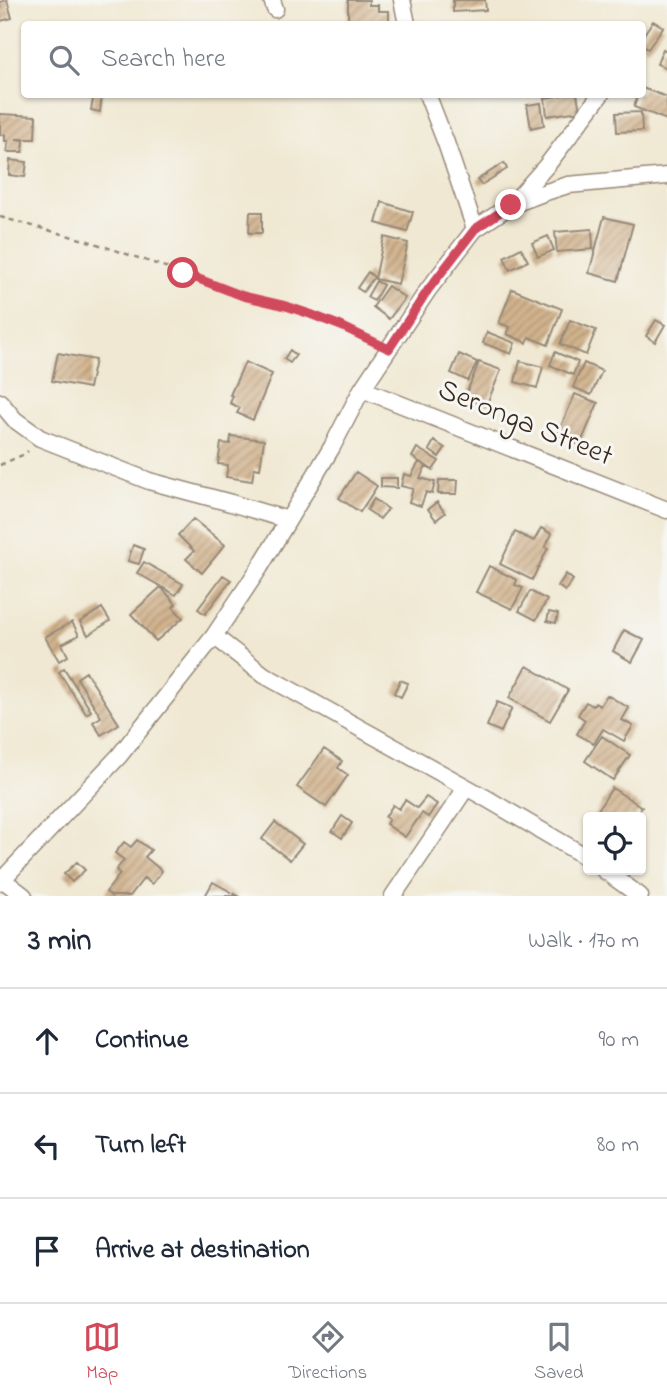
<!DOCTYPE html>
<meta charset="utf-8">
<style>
:root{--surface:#fff;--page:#f6f6f7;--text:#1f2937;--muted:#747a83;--line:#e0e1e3;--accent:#d1495b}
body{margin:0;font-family:"Indie Flower",sans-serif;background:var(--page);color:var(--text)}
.controls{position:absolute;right:21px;bottom:21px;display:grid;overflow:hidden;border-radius:7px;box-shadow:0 2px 5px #0004}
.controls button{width:63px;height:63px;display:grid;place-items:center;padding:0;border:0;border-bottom:2px solid var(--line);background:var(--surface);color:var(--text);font:35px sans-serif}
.stop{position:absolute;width:21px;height:21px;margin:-16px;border:5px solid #d1495b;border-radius:50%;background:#fff}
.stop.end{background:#d1495b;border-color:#fff;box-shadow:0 2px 7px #0008}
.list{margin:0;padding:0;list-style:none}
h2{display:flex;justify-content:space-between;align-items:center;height:91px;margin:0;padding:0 28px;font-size:30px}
h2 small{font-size:23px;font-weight:400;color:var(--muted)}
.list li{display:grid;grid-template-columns:46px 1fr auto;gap:21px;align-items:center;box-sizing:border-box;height:105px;padding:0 28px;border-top:2px solid var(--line)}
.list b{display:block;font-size:26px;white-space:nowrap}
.list em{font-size:23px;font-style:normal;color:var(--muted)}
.icon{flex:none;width:38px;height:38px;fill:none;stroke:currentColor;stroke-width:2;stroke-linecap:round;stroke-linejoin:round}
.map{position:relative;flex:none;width:667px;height:896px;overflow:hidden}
.search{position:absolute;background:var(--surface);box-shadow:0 2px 5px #0004;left:21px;right:21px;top:21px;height:77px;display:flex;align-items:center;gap:18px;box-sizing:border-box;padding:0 24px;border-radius:7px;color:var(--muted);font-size:26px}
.sheet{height:406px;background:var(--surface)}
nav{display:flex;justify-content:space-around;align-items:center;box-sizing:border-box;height:98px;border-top:2px solid var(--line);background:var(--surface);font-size:19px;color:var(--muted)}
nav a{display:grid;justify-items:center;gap:4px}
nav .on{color:var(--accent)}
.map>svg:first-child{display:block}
.building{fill:url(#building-hatch)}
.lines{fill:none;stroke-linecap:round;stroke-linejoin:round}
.minor-casing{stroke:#968978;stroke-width:19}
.path{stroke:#968978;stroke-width:2.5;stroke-dasharray:5 5;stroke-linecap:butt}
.minor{stroke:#fff;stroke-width:16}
.route{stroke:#d1495b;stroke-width:9}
.labels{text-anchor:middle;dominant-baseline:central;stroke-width:6;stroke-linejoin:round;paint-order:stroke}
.street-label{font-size:30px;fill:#3b2a1e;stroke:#f6f6f2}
</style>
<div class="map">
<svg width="667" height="896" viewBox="0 0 667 896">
<defs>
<pattern id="building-hatch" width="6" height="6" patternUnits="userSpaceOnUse" patternTransform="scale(1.75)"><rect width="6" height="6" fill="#d2b38e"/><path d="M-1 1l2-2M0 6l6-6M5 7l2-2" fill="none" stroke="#ac9273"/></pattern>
</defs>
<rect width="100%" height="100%" fill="#f6f6f2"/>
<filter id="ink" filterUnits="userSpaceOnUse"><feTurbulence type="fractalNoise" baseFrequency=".0143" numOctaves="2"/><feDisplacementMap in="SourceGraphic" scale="14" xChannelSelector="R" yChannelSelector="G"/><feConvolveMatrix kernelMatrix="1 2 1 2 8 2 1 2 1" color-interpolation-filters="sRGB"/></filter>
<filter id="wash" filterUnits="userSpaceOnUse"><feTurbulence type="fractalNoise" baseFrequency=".00686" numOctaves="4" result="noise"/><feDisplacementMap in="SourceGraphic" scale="28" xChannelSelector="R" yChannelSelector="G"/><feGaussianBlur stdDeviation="1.57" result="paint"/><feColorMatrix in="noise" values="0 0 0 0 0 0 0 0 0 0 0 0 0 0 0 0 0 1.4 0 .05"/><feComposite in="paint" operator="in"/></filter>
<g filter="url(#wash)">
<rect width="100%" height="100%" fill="#f0e8d2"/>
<g id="blocks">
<path class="building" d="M 7,0 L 12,18 L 1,21 L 0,2 Z
M 348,0 L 369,0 L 369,5 L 378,5 L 378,11 L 389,11 L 389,23 L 348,24 Z
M 453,0 L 485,0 L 486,10 L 453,12 Z
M 653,21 L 663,27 L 648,49 L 642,45 L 642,37 Z
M 663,49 L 667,51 L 667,68 L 657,64 Z
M 642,88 L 667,97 L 667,120 L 634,107 L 638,94 L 642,94 Z
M 94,94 L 102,94 L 100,112 L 91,110 Z
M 569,94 L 577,94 L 580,111 L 547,116 L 545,98 Z
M 541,103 L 544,125 L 531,128 L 527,105 Z
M 641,112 L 642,131 L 617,132 L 616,113 Z
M 0,114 L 36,116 L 35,139 L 16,139 L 24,140 L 23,152 L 7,152 L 8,141 L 5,141 L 5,135 L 0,135 Z
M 10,160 L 27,162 L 25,177 L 9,175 Z
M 504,163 L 507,169 L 481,185 L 477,180 Z
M 382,202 L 413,212 L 407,232 L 376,223 Z
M 250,212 L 262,212 L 262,233 L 249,233 Z
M 604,217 L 633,224 L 618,281 L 589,273 Z
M 592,229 L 593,249 L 557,252 L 555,232 Z
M 548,236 L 554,250 L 538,257 L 532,243 Z
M 384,237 L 408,243 L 398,284 L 375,279 Z
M 521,248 L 528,261 L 510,270 L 504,257 Z
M 368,272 L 374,277 L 363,292 L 357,288 Z
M 376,281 L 383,285 L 374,301 L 367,297 Z
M 388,286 L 405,298 L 389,319 L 373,307 Z
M 512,289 L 562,309 L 548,345 L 529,337 L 527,343 L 507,334 L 510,327 L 499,323 Z
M 570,320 L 596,330 L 586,355 L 560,344 Z
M 656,320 L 665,325 L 655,342 L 646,336 Z
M 487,332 L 515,343 L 511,354 L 483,343 Z
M 290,350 L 296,355 L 290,363 L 284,359 Z
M 555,352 L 578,362 L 573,375 L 550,365 Z
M 58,353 L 95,360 L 89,388 L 52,381 Z
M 459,354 L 477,362 L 468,381 L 451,373 Z
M 520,361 L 543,367 L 537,388 L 515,382 Z
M 245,362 L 272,374 L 253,420 L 237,413 L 240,408 L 230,403 L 233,396 L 230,395 Z
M 479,362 L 501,370 L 486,406 L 465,397 Z
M 584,363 L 602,371 L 591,395 L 573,387 Z
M 575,394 L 598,403 L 580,445 L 557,435 Z
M 231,436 L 264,440 L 260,469 L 254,468 L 252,481 L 226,477 L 228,465 L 218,464 L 221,443 L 230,444 Z
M 434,441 L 445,448 L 439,457 L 429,450 Z
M 417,448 L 439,461 L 433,470 L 412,457 Z
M 419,462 L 426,466 L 420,478 L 435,482 L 432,494 L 426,492 L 421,506 L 409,502 L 413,489 L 401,486 L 404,474 L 411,476 Z
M 356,472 L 377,486 L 360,512 L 339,498 Z
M 381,478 L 397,478 L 397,488 L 381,487 Z
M 439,480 L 458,480 L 457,494 L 438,494 Z
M 374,499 L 388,509 L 380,519 L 367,510 Z
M 437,502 L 445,513 L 436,520 L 428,509 Z
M 193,519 L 225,545 L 202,573 L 186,559 L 194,551 L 178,535 Z
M 541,528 L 552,534 L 545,547 L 548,548 L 532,580 L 500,564 L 515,532 L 534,541 Z
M 133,545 L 144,549 L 139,564 L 128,561 Z
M 144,562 L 183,584 L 176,595 L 137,573 Z
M 489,566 L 517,580 L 515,585 L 523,588 L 512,609 L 476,592 Z
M 566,574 L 573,580 L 565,591 L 558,586 Z
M 223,575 L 231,580 L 205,614 L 198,609 Z
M 161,587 L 176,604 L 173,607 L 183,618 L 156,641 L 131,614 Z
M 530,591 L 547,600 L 536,620 L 519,611 Z
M 102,608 L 110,621 L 88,635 L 80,622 Z
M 549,612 L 558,614 L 556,623 L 547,621 Z
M 72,622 L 79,635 L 62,644 L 68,656 L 59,661 L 45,637 Z
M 624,630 L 644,640 L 632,662 L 613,651 Z
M 527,666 L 568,690 L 550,721 L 509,698 Z
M 64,668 L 91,711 L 86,714 L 59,672 Z
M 86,672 L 119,724 L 101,735 L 93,722 L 101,717 L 77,678 Z
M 400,680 L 408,683 L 401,697 L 394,693 Z
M 607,695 L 629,708 L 622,720 L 633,726 L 624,741 L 603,729 L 594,744 L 577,734 L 585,720 L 578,715 L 586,702 L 593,706 L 595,703 L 600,706 Z
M 497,702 L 512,708 L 501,732 L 487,726 Z
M 602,736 L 630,755 L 613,780 L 585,761 Z
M 324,749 L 342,761 L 338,768 L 348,775 L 326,807 L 297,787 Z
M 612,788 L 642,807 L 635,817 L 594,816 Z
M 426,797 L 437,804 L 428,817 L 422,813 L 405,837 L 386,824 L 389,819 L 385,817 L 393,805 L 399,809 L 405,800 L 417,808 Z
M 342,816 L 352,823 L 342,838 L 332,831 Z
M 275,822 L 303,844 L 290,860 L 262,839 Z
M 137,840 L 151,850 L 145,857 L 162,871 L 152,884 L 144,878 L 130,896 L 111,896 L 106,892 L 120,874 L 116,870 L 124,860 L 115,853 L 124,842 L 131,847 Z
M 77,862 L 85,870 L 72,882 L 64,874 Z
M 213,882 L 238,896 L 205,896 Z"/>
</g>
</g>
<g filter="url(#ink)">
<use href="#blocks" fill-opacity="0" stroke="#968978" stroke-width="2"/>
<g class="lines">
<g class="minor-casing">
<path id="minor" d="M 272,0 L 275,9
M 402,0 L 407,24
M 427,94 L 446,143 L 475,229
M 515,201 L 548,164 L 601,94
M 362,389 L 667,510
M 0,402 L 15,420 L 40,438 L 149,481 L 231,503 L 288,520
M 214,636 L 264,675 L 484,797 L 588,858
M 604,870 L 640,896
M 2,879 L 24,896
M 0,882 L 119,756 L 214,636 L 260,567 L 332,447 L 362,389 L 428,290 L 475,229 L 511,205 L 543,193 L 568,185 L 667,176
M 393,896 L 466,788"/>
</g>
<path class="path" d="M 0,217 L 88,241 L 183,273 L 242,296 L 286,306 L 310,314 L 341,326 L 374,343
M 0,465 L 25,454 L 28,451"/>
<use href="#minor" class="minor"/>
</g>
</g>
<g class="lines" filter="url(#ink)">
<path class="route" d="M 183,273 L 243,296 L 286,306 L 310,314 L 341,326 L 389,349 L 428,290 L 475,229 L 511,205"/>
</g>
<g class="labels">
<g class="street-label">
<text transform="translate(525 424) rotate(22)">Seronga Street</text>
</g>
</g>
</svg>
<div class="controls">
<button><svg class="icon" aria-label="locate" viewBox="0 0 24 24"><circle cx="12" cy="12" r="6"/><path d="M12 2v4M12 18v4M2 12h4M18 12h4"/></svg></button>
</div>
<div class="stop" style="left:183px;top:273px"></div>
<div class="stop end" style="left:511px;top:205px"></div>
<div class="search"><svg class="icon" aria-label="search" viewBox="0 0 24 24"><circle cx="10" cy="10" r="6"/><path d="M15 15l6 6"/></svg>Search here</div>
</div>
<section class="sheet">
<h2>3 min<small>Walk · 170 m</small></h2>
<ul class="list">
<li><svg class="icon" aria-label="ahead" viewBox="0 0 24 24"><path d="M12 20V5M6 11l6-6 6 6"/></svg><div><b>Continue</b></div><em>90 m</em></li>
<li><svg class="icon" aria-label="left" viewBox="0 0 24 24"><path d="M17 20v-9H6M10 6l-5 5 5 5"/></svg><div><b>Turn left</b></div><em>80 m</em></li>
<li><svg class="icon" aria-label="arrive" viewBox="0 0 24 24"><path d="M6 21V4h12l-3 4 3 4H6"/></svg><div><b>Arrive at destination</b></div></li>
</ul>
</section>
<nav>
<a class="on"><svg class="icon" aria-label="map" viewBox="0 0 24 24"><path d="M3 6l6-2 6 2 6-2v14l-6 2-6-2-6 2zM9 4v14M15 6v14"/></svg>Map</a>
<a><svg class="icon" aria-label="directions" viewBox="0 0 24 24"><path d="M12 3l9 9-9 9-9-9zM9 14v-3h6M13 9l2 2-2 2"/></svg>Directions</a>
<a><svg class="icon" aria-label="saved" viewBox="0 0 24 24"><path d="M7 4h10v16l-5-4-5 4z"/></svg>Saved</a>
</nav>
